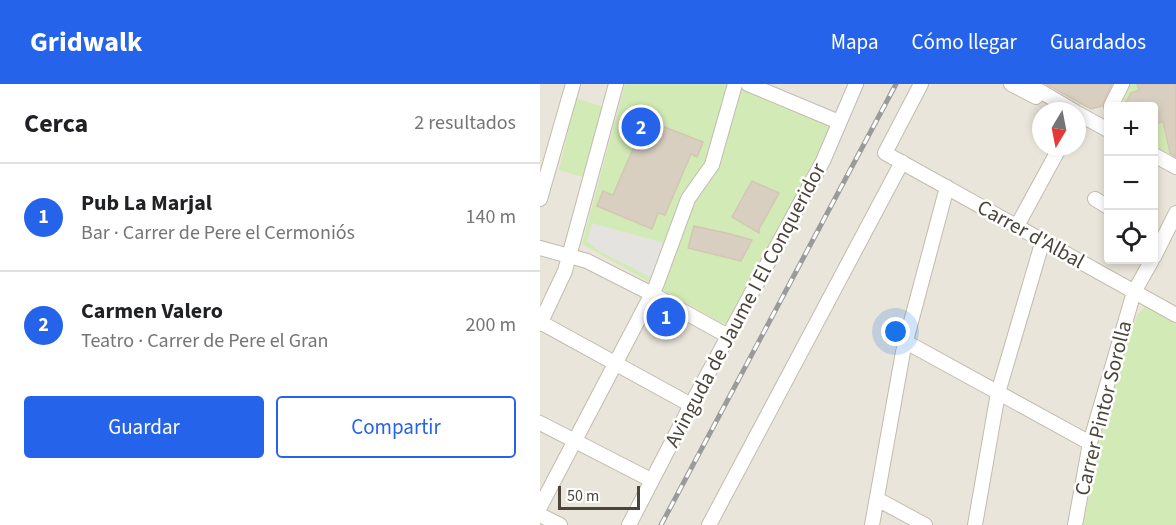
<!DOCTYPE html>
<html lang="es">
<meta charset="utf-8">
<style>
:root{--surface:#fff;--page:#f2f2f2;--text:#202124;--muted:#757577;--line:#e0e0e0;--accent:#2563eb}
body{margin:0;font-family:"Source Sans 3",sans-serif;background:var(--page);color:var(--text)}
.controls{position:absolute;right:18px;top:18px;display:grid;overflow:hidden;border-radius:6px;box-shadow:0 3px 9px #0003}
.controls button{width:54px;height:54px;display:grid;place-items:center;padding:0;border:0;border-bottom:2px solid var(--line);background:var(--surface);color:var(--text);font:30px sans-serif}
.compass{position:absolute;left:492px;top:18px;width:54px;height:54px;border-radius:50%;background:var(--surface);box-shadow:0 3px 9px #0003;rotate:190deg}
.scale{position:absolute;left:18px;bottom:15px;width:82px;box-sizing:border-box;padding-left:6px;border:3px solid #4b4439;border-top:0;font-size:16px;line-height:21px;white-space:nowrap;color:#4b4439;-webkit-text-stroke:4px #fff;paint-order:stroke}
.you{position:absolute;left:356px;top:248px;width:21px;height:21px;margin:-15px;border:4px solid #fff;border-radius:50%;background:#1a73e8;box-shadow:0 0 0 9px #1a73e833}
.badge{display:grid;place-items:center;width:39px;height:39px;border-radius:50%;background:var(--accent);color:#fff;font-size:20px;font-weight:700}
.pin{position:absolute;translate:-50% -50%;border:3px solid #fff;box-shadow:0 2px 6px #0006}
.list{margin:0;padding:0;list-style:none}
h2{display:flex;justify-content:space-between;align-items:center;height:78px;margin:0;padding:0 24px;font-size:26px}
h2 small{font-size:20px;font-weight:400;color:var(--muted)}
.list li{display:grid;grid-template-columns:39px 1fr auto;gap:18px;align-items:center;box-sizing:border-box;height:108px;padding:0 24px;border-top:2px solid var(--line)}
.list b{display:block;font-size:22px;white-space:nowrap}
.list p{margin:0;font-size:20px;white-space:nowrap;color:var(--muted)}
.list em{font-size:20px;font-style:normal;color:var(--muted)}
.actions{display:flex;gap:12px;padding:18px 24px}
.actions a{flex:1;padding:14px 0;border:2px solid var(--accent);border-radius:6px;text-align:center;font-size:21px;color:var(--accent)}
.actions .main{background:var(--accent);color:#fff}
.icon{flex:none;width:33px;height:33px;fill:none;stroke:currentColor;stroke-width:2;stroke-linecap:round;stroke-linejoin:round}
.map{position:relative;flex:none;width:636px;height:441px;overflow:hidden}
header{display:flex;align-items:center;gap:36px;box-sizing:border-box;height:84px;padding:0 30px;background:var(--accent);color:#fff}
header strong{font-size:28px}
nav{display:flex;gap:33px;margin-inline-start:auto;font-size:21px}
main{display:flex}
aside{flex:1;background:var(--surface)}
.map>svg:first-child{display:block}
.residential{fill:#eae5da;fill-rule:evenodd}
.green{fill:#d2eab5}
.parking{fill:#e5e3e0}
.building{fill:#d8cfc1;stroke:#d3c7b4;stroke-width:1.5}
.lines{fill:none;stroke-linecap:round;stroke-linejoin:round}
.minor-casing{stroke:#c2bbae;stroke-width:16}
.minor{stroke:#fff;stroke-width:14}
.rail-casing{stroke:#9a9a9a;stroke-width:5}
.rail{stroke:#fff;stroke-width:3;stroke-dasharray:9;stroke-linecap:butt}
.labels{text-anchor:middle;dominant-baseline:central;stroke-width:5;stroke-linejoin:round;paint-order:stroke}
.street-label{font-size:21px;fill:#4b4439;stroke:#fff}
</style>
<header>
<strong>Gridwalk</strong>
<nav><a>Mapa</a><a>Cómo llegar</a><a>Guardados</a></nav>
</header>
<main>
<aside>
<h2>Cerca<small>2 resultados</small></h2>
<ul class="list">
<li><span class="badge">1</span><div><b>Pub La Marjal</b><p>Bar · Carrer de Pere el Cermoniós</p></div><em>140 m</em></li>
<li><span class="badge">2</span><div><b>Carmen Valero</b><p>Teatro · Carrer de Pere el Gran</p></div><em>200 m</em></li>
</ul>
<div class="actions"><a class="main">Guardar</a><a>Compartir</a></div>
</aside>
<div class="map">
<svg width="636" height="441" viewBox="0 0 636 441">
<rect width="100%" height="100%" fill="#f6f3ec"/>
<path class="residential" d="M 0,0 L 636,0 L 636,441 L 0,441 ZM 568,22 L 614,22 L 614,176 L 568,176 ZM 501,27 L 537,27 L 537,63 L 501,63 Z"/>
<path class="green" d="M 85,0 L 201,0 L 293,40 L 189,240 L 180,238 L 42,160 Z
M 590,0 L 636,0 L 636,74 L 614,62 L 614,22 L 579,22 Z
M 36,14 L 63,23 L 43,93 L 19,86 Z
M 605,223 L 636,240 L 636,441 L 543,441 L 569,316 L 597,231 Z"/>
<path class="parking" d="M 52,139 L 124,159 L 111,194 L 59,167 L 47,157 Z"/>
<path class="building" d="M 506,0 L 572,0 L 562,22 L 551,25 Z
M 597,0 L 636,0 L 636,73 L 630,69 L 623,37 L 614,41 L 614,22 L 588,22 L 586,18 L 591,9 L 599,6 Z
M 96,32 L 163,58 L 157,73 L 151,70 L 125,131 L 118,129 L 112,145 L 57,122 L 63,107 L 73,111 L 98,53 L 90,50 Z
M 212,97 L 239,109 L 219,145 L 219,149 L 192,133 Z
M 154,142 L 186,149 L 212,156 L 201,177 L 148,164 Z"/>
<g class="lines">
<g class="minor-casing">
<path id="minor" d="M 208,0 L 299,38
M 381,0 L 345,69 L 636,231
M 471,0 L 496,13
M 488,0 L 534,27
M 571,22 L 582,0
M 537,29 L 568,46
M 614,71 L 636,83
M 0,115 L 33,0
M 555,115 L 568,123
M 477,142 L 520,63
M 0,164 L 47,177 L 112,210 L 188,252
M 614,173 L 636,129
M 0,238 L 151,321
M 0,240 L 25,187 L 76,0
M 366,258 L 550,359
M 0,339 L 111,396
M 337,415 L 385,441
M 0,423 L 116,202 L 148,115 L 172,81 L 195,0
M 0,431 L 20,441
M 89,441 L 151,321 L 283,77 L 316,0
M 169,441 L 362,78
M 332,441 L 363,268 L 407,103
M 435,441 L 458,309 L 503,156
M 535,441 L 550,359 L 594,208 L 612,176"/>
</g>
<use href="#minor" class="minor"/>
<g class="rail-casing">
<path id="rail" d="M 121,441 L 356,0"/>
</g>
<use href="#rail" class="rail"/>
</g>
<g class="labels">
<g class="street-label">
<text transform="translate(491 150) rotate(29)">Carrer d'Albal</text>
<text transform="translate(205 221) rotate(-62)">Avinguda de Jaume I El Conqueridor</text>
<text transform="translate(563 324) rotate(-76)">Carrer Pintor Sorolla</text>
</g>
</g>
</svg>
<div class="controls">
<button>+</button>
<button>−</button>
<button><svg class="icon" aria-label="locate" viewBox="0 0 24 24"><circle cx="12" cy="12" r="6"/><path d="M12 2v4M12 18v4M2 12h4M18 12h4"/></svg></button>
</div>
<svg class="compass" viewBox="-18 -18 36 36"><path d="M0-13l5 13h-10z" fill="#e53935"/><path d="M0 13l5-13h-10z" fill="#757577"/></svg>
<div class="scale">50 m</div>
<div class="you"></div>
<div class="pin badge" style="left:126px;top:233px">1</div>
<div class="pin badge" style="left:101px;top:43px">2</div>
</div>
</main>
